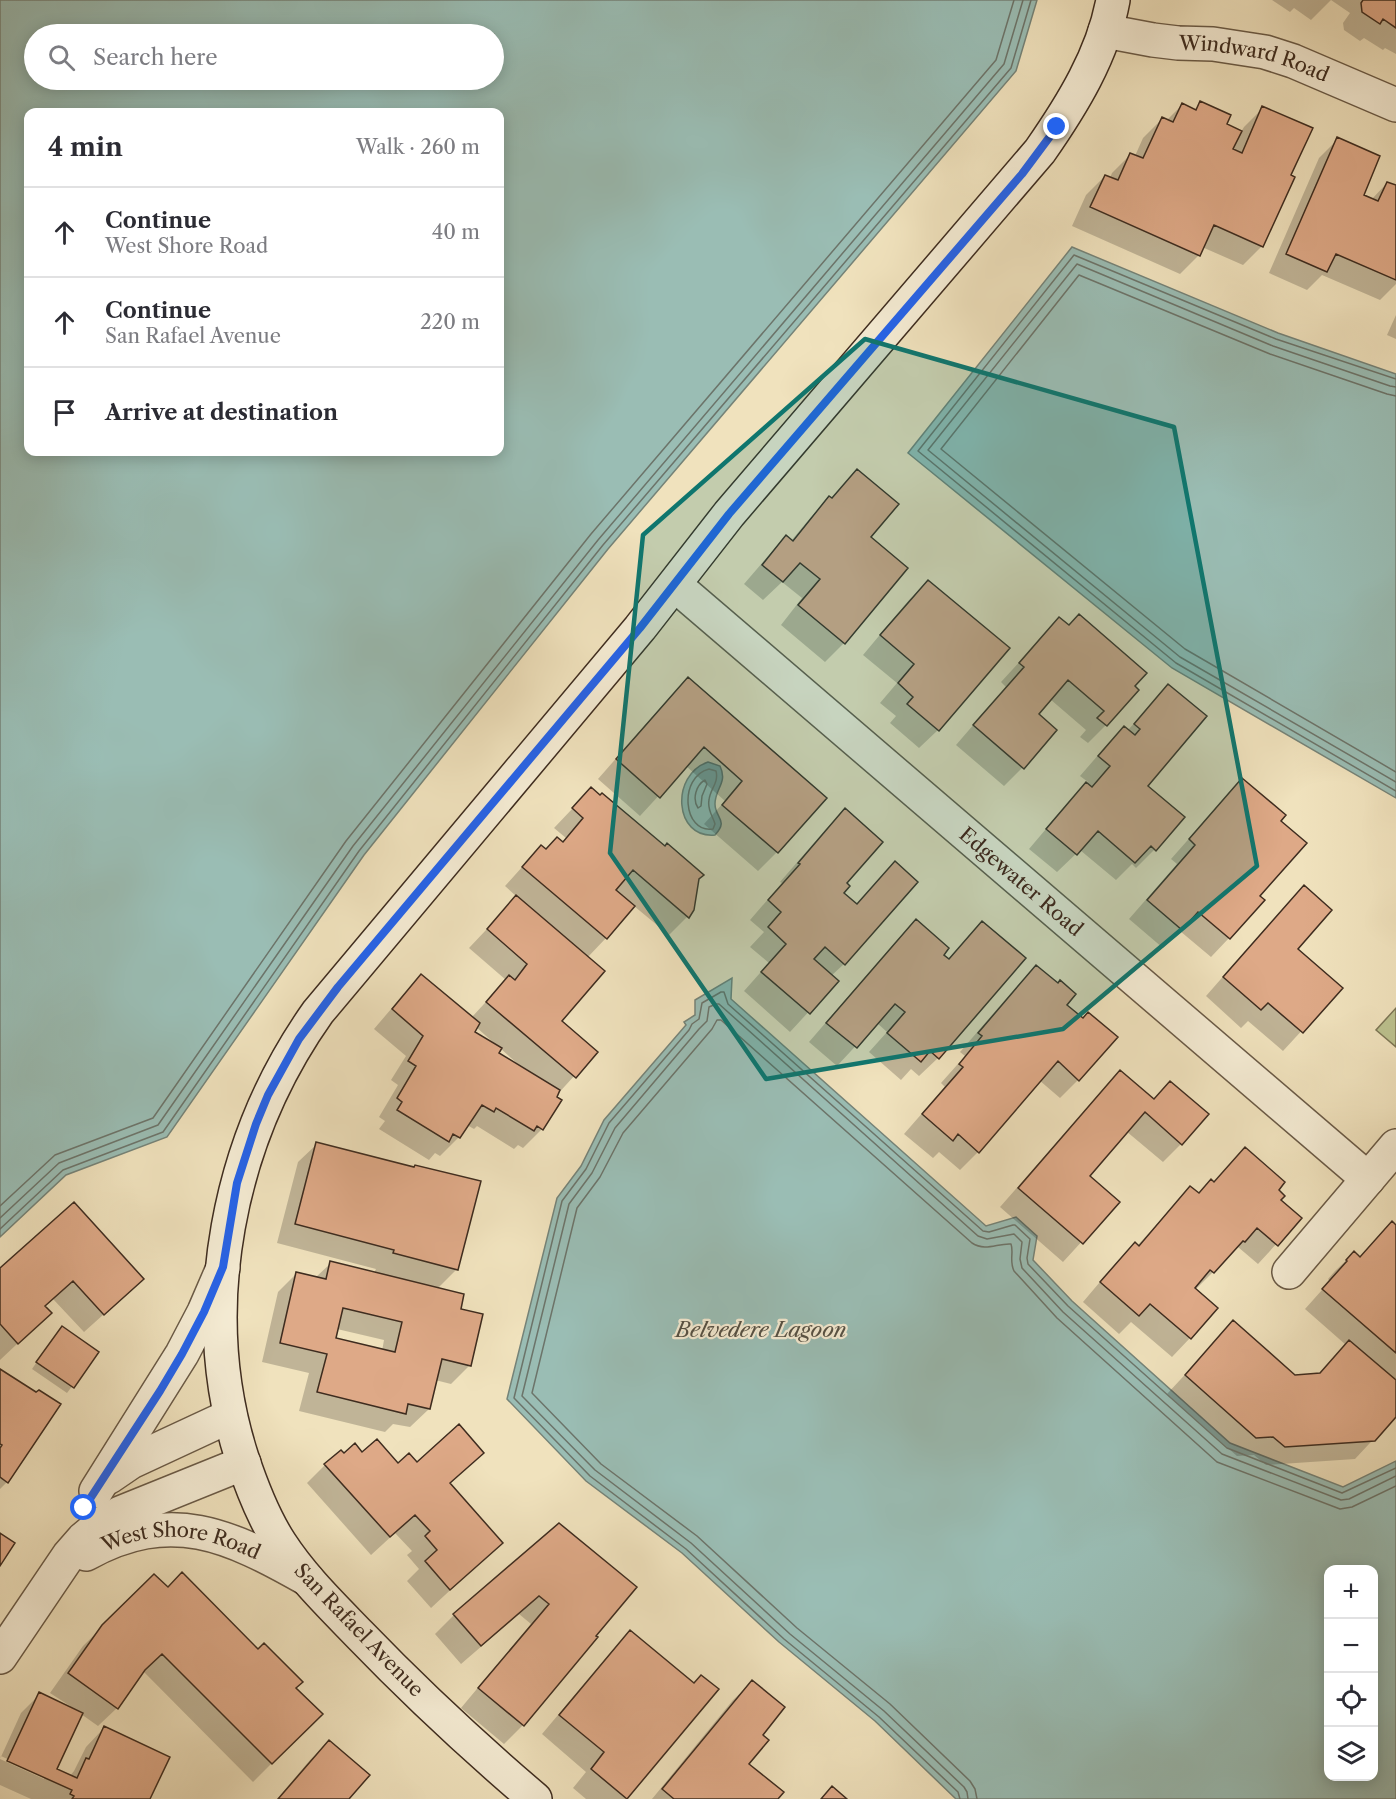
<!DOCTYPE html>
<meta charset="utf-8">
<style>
:root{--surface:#fff;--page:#f2f2f3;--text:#2b2b33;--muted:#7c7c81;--line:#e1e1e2}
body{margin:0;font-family:"Libre Caslon Text",serif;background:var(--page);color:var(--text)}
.controls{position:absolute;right:18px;bottom:18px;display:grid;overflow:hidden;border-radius:12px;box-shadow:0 3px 15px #0003}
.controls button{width:54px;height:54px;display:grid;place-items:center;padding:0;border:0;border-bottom:2px solid var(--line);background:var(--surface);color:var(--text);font:30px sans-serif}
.stop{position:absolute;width:18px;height:18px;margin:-14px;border:4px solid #2563eb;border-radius:50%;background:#fff}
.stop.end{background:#2563eb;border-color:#fff;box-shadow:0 2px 6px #0008}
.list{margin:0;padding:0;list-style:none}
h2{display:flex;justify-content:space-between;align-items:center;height:78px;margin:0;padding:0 24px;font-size:26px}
h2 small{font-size:20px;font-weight:400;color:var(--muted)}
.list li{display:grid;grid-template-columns:39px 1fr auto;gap:18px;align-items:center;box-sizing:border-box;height:90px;padding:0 24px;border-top:2px solid var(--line)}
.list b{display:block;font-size:22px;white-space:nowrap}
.list p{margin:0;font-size:20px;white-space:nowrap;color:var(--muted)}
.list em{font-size:20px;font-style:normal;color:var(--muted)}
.icon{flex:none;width:33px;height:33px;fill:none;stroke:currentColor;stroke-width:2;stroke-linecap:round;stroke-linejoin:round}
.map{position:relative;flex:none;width:1396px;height:1799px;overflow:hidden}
.search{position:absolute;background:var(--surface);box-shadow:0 3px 15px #0003;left:24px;top:24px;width:480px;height:66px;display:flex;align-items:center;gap:15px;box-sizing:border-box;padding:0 21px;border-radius:33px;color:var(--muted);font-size:22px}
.panel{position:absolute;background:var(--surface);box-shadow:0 3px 15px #0003;left:24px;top:108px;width:480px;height:348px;border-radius:12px}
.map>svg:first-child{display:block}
.green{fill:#bcc28f;stroke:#7d7757;stroke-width:1.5}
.water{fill:#9abdb4;stroke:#758378;stroke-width:1.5;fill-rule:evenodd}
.shadow{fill:#0003;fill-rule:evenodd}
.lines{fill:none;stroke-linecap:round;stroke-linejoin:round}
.shore{stroke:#6c746a;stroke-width:1.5}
.building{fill:#dea987;stroke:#3e2c1f;stroke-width:1.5;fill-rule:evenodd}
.street-casing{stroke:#6a5a46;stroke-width:36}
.secondary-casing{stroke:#3e2c1f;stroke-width:36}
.street{stroke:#f5ecd4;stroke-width:33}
.secondary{stroke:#f5ecd4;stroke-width:33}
.route{stroke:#2563eb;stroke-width:8}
.marked{fill:#0f766e;fill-opacity:0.2;stroke:#0f766e;stroke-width:4.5;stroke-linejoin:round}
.labels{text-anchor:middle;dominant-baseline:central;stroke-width:4.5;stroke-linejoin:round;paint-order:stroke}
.street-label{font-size:20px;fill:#3e2c1f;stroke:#f5ecd4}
.water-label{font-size:21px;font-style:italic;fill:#555044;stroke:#f5ecd4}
</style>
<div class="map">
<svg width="1396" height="1799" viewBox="0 0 1396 1799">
<rect width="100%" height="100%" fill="#f0e2bd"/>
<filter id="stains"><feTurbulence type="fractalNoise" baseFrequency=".00333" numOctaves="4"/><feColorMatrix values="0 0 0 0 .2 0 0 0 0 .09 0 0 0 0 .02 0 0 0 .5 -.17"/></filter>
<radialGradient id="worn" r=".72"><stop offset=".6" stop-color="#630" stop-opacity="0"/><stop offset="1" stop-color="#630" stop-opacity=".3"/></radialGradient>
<path class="green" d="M 1396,1008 L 1396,1047 L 1376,1030 Z"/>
<path class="water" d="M 0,0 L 1037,0 L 1016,71 L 608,549 L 364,855 L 167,1137 L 66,1175 L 0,1237 ZM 494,34 L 494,80 L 34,80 L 34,34 ZM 500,112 L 500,452 L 28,452 L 28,112 Z
M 1072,247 L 1278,333 L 1396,374 L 1396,798 L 1172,668 L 908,453 Z
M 708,762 L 720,766 C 728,783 715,788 715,804 C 715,818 729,820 715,835 C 674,839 670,775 708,762 Z
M 732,978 L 731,999 L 986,1226 L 1016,1217 L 1037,1236 L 1033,1260 L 1072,1301 L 1230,1443 L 1343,1487 L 1396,1461 L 1396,1799 L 956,1799 L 875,1721 L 779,1642 L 682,1553 L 586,1481 L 507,1399 L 557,1198 L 581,1166 L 604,1120 L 686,1025 L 684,1022 L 695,1015 L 695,1000 ZM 1328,1570 L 1374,1570 L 1374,1776 L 1328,1776 Z"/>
<path class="shadow" d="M 1272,0 L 1396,0 L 1396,54 L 1385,48 L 1383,50 L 1364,38 L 1360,41 L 1344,30 L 1343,23 L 1350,13 L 1331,0 L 1311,20 L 1294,8 L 1290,12 Z
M 1201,103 L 1225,124 L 1241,132 L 1244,127 L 1263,108 L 1290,175 L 1262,246 L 1243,265 L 1202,247 L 1198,256 L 1180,274 L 1072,226 L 1086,195 L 1105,176 L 1110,178 L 1112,173 L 1131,154 L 1135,156 L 1143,138 L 1162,119 L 1166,121 L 1182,105 L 1194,110 Z
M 1338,139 L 1362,196 L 1371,200 L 1387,183 L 1396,187 L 1396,284 L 1380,300 L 1322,275 L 1307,290 L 1269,273 L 1319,158 Z
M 1396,315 L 1396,339 L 1387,335 Z
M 830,498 L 869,537 L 906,568 L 844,643 L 825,662 L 781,625 L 802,598 L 782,582 L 763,600 L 744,584 L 768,556 L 786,537 L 791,541 L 811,517 Z
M 928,582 L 938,730 L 919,748 L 890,723 L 896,716 L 880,703 L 897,683 L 863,655 L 909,600 Z
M 1059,619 L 1133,686 L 1106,725 L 1088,743 L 1080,737 L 1086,730 L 1050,699 L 1037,714 L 1022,768 L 1004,786 L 956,745 L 1006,687 L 1001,682 Z
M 688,679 L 825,798 L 777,852 L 758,871 L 704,824 L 725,801 L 686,766 L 640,816 L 598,779 L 669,698 Z
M 1168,686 L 1146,786 L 1155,849 L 1136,868 L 1132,864 L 1116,880 L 1080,850 L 1057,872 L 1029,849 L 1068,803 L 1088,782 L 1080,776 L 1106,746 L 1124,728 L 1128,730 Z
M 1242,780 L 1279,821 L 1258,897 L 1229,938 L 1211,957 L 1180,931 L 1163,948 L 1129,919 L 1177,864 L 1171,859 L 1224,799 Z
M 591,789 L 698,879 L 687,917 L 669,935 L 634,906 L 606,938 L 587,958 L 559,1021 L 596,1052 L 555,1097 L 542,1129 L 523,1148 L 518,1145 L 514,1149 L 477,1126 L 474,1129 L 467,1125 L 459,1137 L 440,1156 L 435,1153 L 429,1160 L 379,1129 L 385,1121 L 379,1117 L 398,1085 L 391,1080 L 406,1056 L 374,1029 L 403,995 L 421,976 L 472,1017 L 506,980 L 469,948 L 517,897 L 505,886 L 523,866 L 542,847 L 546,850 L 561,843 L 566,838 L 554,828 ZM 476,1027 L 494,1043 L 493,1045 L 473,1032 ZM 500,1048 L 520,1066 L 519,1067 L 497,1054 Z
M 845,810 L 845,883 L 842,893 L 856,905 L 895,863 L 844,964 L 831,976 L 837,981 L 790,1032 L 744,991 L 769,963 L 750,947 L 764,932 L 750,920 L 782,883 L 780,882 L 826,829 Z
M 1304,887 L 1296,949 L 1341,988 L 1283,1051 L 1248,1021 L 1241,1028 L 1206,996 L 1285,906 Z
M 916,921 L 941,955 L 947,960 L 982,923 L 938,1058 L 919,1076 L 911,1069 L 901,1080 L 869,1052 L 887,1032 L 877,1023 L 837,1066 L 809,1042 L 897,940 Z
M 1036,967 L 1057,985 L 1065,1005 L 1078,1080 L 1060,1098 L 1039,1080 L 978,1152 L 960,1170 L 939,1152 L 933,1158 L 904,1134 L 945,1087 L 941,1083 L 965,1056 L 960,1052 L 1017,986 Z
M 1120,1072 L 1153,1100 L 1170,1083 L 1181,1144 L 1163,1162 L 1126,1131 L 1087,1176 L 1118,1202 L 1063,1262 L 1000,1207 L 1102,1091 Z
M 317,1144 L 413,1169 L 479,1183 L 456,1270 L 437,1289 L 459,1310 L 470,1365 L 451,1384 L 435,1380 L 429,1409 L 410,1427 L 393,1424 L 385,1432 L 299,1411 L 309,1373 L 262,1362 L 278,1292 L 297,1273 L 315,1278 L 331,1263 L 374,1273 L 376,1269 L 277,1243 L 298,1162 ZM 337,1329 L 384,1340 L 382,1351 L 334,1339 Z
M 1245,1149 L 1276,1190 L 1279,1200 L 1300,1218 L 1258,1264 L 1238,1247 L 1195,1290 L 1190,1338 L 1172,1357 L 1131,1322 L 1119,1334 L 1083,1302 L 1116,1263 L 1135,1244 L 1137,1246 L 1190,1188 L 1198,1195 L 1213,1183 Z
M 74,1204 L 123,1297 L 84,1332 L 53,1299 L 44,1307 L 50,1313 L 0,1360 L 0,1270 Z
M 1392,1223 L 1396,1227 L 1396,1415 L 1355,1459 L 1266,1465 L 1254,1455 L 1237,1456 L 1167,1394 L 1233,1323 L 1294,1377 L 1318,1375 L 1346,1345 L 1305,1309 L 1330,1281 L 1328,1279 L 1335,1271 L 1354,1253 L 1359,1258 Z
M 56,1334 L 97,1353 L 67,1393 L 32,1369 Z
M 0,1370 L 7,1482 L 0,1489 Z
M 482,1453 L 449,1485 L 501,1543 L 431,1608 L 407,1581 L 419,1569 L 407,1555 L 412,1551 L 395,1533 L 371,1555 L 307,1483 L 325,1465 L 344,1455 L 362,1454 L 398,1465 Z
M 559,1525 L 635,1587 L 523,1725 L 504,1744 L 461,1708 L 531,1624 L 519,1614 L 461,1664 L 435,1634 L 454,1615 Z
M 154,1576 L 168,1589 L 294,1688 L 321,1714 L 253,1782 L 143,1671 L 117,1708 L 98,1726 L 81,1714 L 55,1769 L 70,1776 L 74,1771 L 86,1747 L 104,1728 L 148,1799 L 31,1799 L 0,1785 L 0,1759 L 44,1779 L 44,1776 L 1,1756 L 0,1759 L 21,1713 L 40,1694 L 69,1708 L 70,1706 L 50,1693 L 83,1646 Z
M 630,1632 L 693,1685 L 717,1690 L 625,1799 L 586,1799 L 573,1788 L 586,1772 L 542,1734 L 612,1651 Z
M 752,1682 L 761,1735 L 747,1764 L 776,1799 L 652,1799 L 733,1700 Z
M 329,1742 L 347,1799 L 277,1799 L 310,1760 Z"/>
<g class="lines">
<path class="shore" d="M 1396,379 L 1276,339 L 1074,255 L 918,451 L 1176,663 L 1396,791
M 1396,387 L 1390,386 L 1273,346 L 1077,264 L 928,450 L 1180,657 L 1396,782
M 1396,396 L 1387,394 L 1270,354 L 1079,275 L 941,449 L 1185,649 L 1396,772
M 709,769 L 716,771 C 719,783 710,789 709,800 C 707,810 713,816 715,824 L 713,829 C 683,834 678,777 709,769 Z
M 705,780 L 707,784 L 702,796 L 701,806 L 698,808 C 692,799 696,785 705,780 Z
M 0,1206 L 55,1155 L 153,1118 L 346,841 L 591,534 L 996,60 L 1014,0
M 0,1218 L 59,1163 L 158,1125 L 353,846 L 598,540 L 1004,64 L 1023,0
M 0,1229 L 63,1170 L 163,1132 L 359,851 L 603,545 L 1011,68 L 1031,0
M 960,1799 L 958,1792 L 879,1717 L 784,1639 L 686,1549 L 590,1476 L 514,1398 L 562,1201 L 586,1169 L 609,1123 L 689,1030 L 692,1024 L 699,1019 L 702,1003 L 721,992 L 724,992 L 728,1004 L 983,1231 L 989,1232 L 1013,1225 L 1015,1225 L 1030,1239 L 1027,1258 L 1028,1264 L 1068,1306 L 1227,1448 L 1342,1493 L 1396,1468
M 968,1799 L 967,1792 L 964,1787 L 884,1711 L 790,1634 L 691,1543 L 595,1470 L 522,1396 L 569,1204 L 592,1173 L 615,1128 L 699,1029 L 707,1021 L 709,1007 L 716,1004 L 719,1004 L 978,1236 L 987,1239 L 1014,1234 L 1022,1242 L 1020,1259 L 1022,1268 L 1063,1312 L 1222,1454 L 1341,1500 L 1349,1499 L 1396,1476
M 977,1799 L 975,1789 L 970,1781 L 890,1704 L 797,1628 L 697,1536 L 601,1464 L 532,1393 L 577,1208 L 600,1177 L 623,1133 L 712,1029 L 717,1020 L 721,1020 L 972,1243 C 986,1252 997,1243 1011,1244 C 1014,1252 1009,1261 1014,1271 L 1057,1318 L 1217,1462 L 1340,1509 L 1352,1507 L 1396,1486"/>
</g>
<path class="building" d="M 1363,0 L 1396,0 L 1396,28 L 1383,19 L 1380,24 L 1362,12 L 1361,3 Z
M 1200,101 L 1231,115 L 1227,124 L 1242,131 L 1233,149 L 1242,153 L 1262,106 L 1313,128 L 1291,175 L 1295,177 L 1263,247 L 1214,225 L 1200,256 L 1090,207 L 1105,175 L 1118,180 L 1130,153 L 1143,158 L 1162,117 L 1173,122 L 1182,103 L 1196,110 Z
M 1337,137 L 1380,156 L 1364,195 L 1378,201 L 1387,182 L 1396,185 L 1396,280 L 1336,254 L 1327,272 L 1286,254 Z
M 857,469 L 899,504 L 871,537 L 908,568 L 845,644 L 798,605 L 820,579 L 800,563 L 783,582 L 762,565 L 786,535 L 793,541 L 829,496 L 832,498 Z
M 928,580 L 1010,648 L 939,731 L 907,704 L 913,697 L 898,683 L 914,664 L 880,635 Z
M 1079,614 L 1147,673 L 1135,686 L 1139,690 L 1107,726 L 1097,718 L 1104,711 L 1068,680 L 1039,714 L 1057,730 L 1024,769 L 973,725 L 1024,667 L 1019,663 L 1059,617 L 1069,625 Z
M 688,677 L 827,798 L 778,853 L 722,805 L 742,781 L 704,747 L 660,798 L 616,759 Z
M 1168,684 L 1207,716 L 1148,786 L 1185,817 L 1156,851 L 1151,846 L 1135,863 L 1098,831 L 1077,855 L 1046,829 L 1086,782 L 1092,787 L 1110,766 L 1098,756 L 1124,726 L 1135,735 L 1140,729 L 1134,724 Z
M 1242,778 L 1286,815 L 1281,821 L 1307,843 L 1260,896 L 1265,900 L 1230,939 L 1198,912 L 1182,930 L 1147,900 L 1195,845 L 1189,839 Z
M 591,787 L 600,795 L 602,793 L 665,846 L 667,843 L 704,875 L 699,879 L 694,910 L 689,918 L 633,870 L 616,890 L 635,906 L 607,939 L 522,867 L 541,845 L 546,849 L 557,837 L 563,842 L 583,818 L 572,808 Z
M 845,808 L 883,842 L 847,883 L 850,886 L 844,893 L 857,904 L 895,861 L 918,882 L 845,965 L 825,947 L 814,959 L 839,981 L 810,1014 L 761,972 L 786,944 L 768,927 L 781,912 L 768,900 L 800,864 L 798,863 Z
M 1304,885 L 1332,910 L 1298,949 L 1343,988 L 1303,1033 L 1268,1003 L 1261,1010 L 1223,977 Z
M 516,895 L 605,971 L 562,1021 L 598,1052 L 576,1078 L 486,1002 L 509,975 L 515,980 L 527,964 L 487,929 Z
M 916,919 L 949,948 L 944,955 L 949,959 L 982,921 L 1026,958 L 939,1059 L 930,1051 L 921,1062 L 887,1033 L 905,1012 L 895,1004 L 857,1048 L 826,1023 Z
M 1036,965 L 1058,983 L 1060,980 L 1076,994 L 1067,1005 L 1083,1018 L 1088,1012 L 1118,1037 L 1079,1081 L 1058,1061 L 979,1153 L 958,1134 L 953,1141 L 922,1114 L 963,1067 L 959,1064 L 982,1036 L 978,1033 Z
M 421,974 L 480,1023 L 475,1032 L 502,1048 L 499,1053 L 560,1090 L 557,1097 L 562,1100 L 543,1130 L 537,1126 L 534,1131 L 496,1108 L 494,1112 L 482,1105 L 460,1138 L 453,1134 L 449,1142 L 397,1110 L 402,1102 L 397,1098 L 416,1066 L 408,1061 L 423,1036 L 392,1009 Z
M 1120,1070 L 1154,1099 L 1170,1081 L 1209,1114 L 1182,1145 L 1145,1112 L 1090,1176 L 1120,1202 L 1083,1244 L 1018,1188 Z
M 316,1142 L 414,1167 L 415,1165 L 481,1181 L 458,1270 L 393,1253 L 394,1250 L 295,1224 Z
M 1245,1147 L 1285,1182 L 1279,1190 L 1285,1196 L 1281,1200 L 1302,1218 L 1278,1246 L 1257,1228 L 1245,1242 L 1243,1241 L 1214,1273 L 1210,1270 L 1195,1288 L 1218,1308 L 1191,1339 L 1150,1304 L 1139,1316 L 1100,1282 L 1135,1242 L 1139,1246 L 1190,1186 L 1199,1193 L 1211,1179 L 1214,1182 Z
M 74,1202 L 144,1279 L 104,1315 L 73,1281 L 45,1306 L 52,1313 L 18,1344 L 0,1324 L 0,1268 Z
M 1392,1221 L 1396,1225 L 1396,1353 L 1322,1289 L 1347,1261 L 1346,1260 L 1354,1251 L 1360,1257 Z
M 330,1261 L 464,1294 L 461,1309 L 483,1314 L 471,1366 L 442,1359 L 430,1409 L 408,1404 L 406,1414 L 317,1392 L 327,1354 L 280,1343 L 296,1272 L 326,1279 ZM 343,1308 L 402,1322 L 395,1352 L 336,1338 Z
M 1233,1320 L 1295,1375 L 1320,1373 L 1349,1340 L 1396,1380 L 1396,1417 L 1375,1441 L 1285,1447 L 1273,1437 L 1256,1438 L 1185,1375 Z
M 62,1326 L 99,1352 L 74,1388 L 36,1362 Z
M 0,1369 L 36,1392 L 39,1390 L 61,1404 L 8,1483 L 0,1477 L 0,1448 L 2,1445 L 0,1444 Z
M 459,1424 L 484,1453 L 450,1483 L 503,1543 L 450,1590 L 425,1561 L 437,1550 L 425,1536 L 430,1531 L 415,1515 L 390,1537 L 324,1464 L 341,1450 L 344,1453 L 355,1443 L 362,1452 L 377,1439 L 398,1463 L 409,1453 L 417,1462 Z
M 559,1523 L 637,1587 L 596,1636 L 598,1637 L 524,1726 L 478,1688 L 549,1604 L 539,1596 L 481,1646 L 453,1614 Z
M 0,1533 L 15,1543 L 0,1566 Z
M 182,1572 L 258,1649 L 264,1643 L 303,1682 L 296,1688 L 323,1714 L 272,1764 L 162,1654 L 145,1670 L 118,1709 L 68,1673 L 102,1625 L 154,1574 L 168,1587 Z
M 630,1630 L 694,1683 L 701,1675 L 719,1689 L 627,1799 L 591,1769 L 604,1752 L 559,1715 Z
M 752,1680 L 785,1707 L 763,1735 L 769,1740 L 749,1764 L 784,1792 L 778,1799 L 674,1799 L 662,1789 Z
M 39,1692 L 83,1713 L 57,1769 L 77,1778 L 86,1758 L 89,1759 L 104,1726 L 170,1757 L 150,1799 L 72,1799 L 74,1796 L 70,1794 L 72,1790 L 7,1761 Z
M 329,1740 L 370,1775 L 349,1799 L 278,1799 Z
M 832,1786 L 847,1799 L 821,1799 Z"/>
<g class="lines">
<g class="street-casing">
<g id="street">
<path id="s1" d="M 1105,31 L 1153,40 L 1178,43 L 1213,44 L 1265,52 L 1293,61 L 1396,105"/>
<path id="s2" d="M 675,585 L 1368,1179"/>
<path d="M 1289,1272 L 1396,1146"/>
<path d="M 109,1477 L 131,1462 L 230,1416"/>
<path d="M 96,1491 L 182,1354 L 204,1312 L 223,1268"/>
<path id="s3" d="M 86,1554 C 171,1507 229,1535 307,1579"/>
<path d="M 0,1657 L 69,1555 L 83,1539 L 101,1524 L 120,1513 L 244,1463"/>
</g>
</g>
<g class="secondary-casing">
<path id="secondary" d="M 535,1799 C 474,1747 415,1692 359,1634 C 331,1605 302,1577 280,1543 C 263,1517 252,1488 242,1458 C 194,1309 228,1139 318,1012 L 640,628 L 729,514 L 1040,151 C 1072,105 1103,55 1113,0"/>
</g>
<use href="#street" class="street"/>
<use href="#secondary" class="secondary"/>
</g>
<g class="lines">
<path class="route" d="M 84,1508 L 160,1391 L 182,1354 L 204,1312 L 223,1267 L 237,1183 L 256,1124 L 268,1095 L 299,1039 L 338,987 L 640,628 L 729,514 L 1022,174 L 1057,127"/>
</g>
<path class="marked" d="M 865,339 L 1174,427 L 1257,866 L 1063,1029 L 766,1079 L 610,853 L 643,535 Z"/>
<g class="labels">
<g class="street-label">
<text stroke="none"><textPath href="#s1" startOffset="152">Windward Road</textPath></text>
<text stroke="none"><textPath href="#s2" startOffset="456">Edgewater Road</textPath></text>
<text stroke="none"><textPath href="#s3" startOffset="100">West Shore Road</textPath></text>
<text transform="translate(359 1630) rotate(46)">San Rafael Avenue</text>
</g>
<g class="water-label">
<text x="761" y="1329">Belvedere Lagoon</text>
</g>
</g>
<rect width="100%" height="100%" filter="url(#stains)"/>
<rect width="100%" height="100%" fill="url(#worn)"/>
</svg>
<div class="controls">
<button>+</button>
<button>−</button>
<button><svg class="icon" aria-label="locate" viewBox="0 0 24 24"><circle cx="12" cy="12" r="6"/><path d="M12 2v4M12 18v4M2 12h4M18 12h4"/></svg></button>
<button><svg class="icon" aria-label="layers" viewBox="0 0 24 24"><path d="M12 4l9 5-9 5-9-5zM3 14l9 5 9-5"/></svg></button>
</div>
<div class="stop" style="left:84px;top:1508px"></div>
<div class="stop end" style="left:1057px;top:127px"></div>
<div class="search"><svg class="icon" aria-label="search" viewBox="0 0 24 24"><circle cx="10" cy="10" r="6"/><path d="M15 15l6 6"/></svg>Search here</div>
<section class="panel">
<h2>4 min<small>Walk · 260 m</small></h2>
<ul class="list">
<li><svg class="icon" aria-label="ahead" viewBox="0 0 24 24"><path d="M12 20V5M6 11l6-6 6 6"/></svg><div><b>Continue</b><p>West Shore Road</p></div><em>40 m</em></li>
<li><svg class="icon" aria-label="ahead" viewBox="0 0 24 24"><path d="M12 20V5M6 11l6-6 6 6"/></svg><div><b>Continue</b><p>San Rafael Avenue</p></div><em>220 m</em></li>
<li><svg class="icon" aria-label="arrive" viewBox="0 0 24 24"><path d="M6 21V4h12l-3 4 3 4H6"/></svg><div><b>Arrive at destination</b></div></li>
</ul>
</section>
</div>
